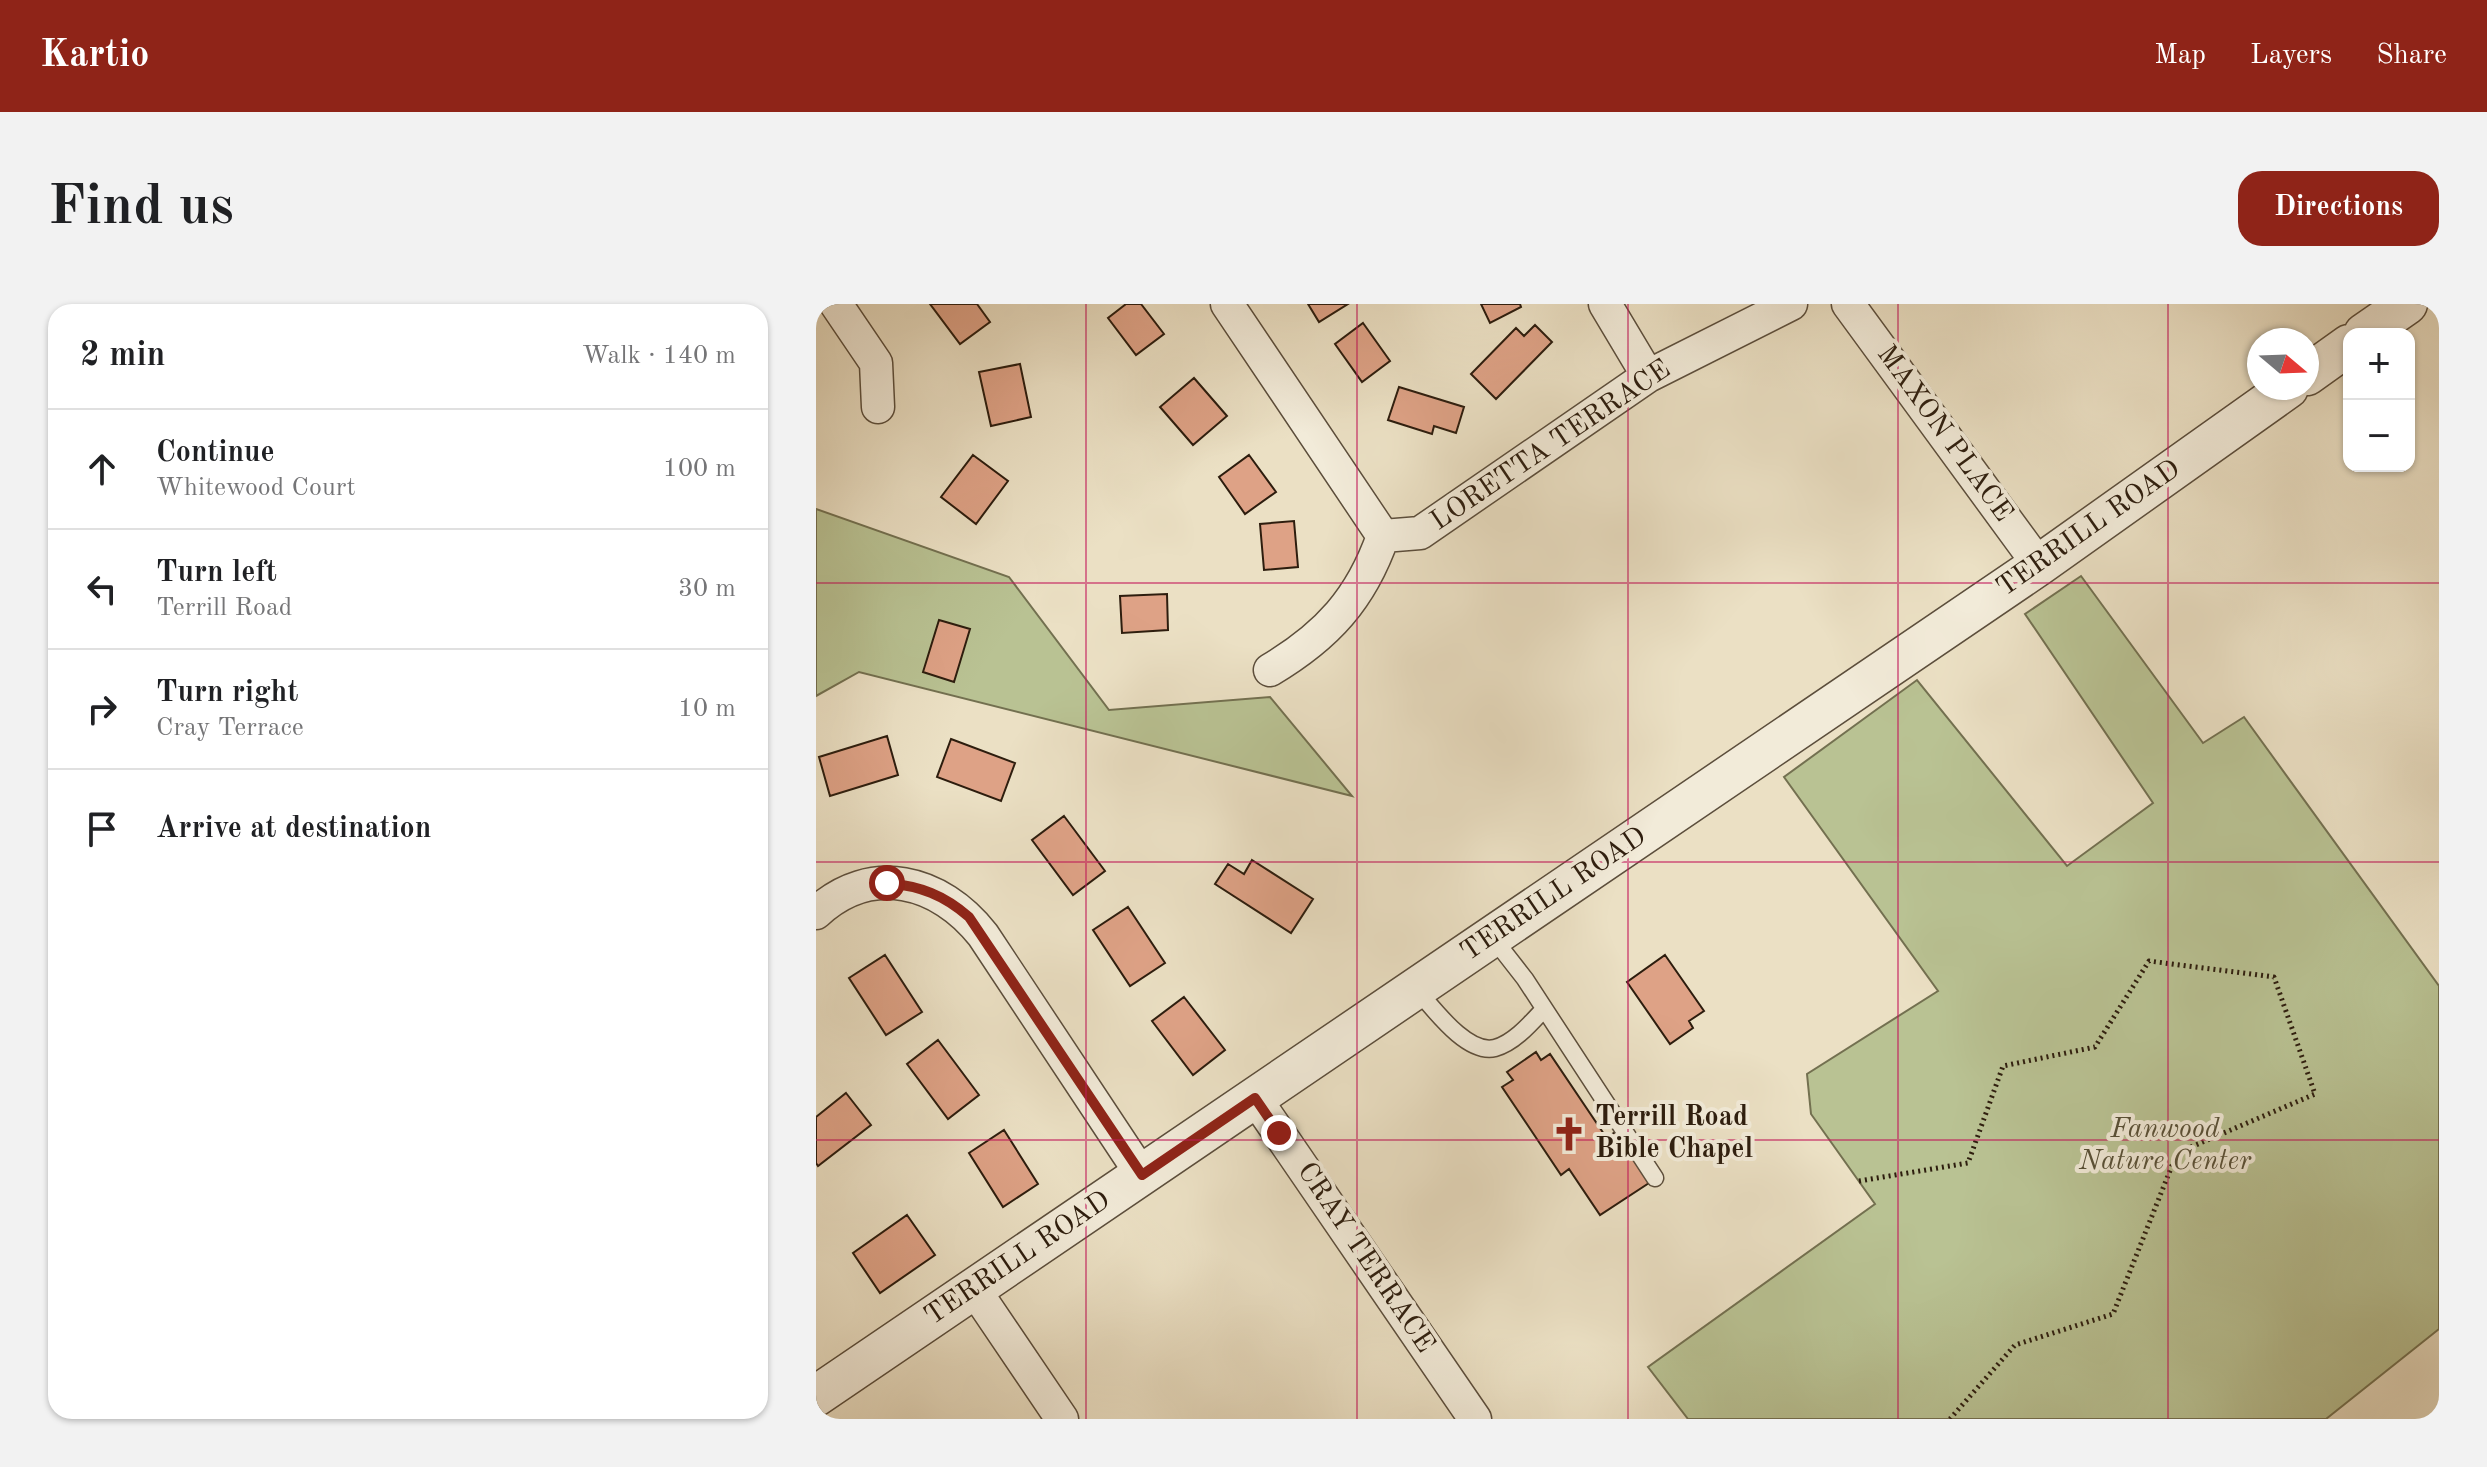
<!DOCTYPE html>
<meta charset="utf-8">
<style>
:root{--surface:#fff;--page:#f2f2f2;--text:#202124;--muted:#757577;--line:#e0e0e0;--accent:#8f2418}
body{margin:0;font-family:"Old Standard TT",serif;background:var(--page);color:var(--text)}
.controls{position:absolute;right:24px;top:24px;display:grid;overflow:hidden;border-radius:16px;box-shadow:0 2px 6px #0004}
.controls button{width:72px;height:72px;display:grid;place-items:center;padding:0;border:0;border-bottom:2px solid var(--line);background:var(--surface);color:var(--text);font:40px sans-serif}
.compass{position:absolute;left:1431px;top:24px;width:72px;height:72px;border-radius:50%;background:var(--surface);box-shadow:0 2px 6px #0004;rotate:109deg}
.stop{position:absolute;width:24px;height:24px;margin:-18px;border:6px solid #8f2418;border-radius:50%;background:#fff}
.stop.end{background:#8f2418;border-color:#fff;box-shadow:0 2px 8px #0008}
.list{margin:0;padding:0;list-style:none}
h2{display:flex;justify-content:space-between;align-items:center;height:104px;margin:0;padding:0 32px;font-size:34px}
h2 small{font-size:26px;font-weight:400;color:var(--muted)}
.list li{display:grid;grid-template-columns:52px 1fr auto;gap:24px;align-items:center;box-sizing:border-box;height:120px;padding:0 32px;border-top:2px solid var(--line)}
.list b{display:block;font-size:30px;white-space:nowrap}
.list p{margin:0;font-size:26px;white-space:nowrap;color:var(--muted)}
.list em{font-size:26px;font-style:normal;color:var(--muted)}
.icon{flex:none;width:44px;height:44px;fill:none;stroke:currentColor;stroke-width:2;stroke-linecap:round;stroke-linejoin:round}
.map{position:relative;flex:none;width:1623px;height:1115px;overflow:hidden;border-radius:24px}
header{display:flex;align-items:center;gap:48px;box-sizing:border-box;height:112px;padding:0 40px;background:var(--accent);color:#fff}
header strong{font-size:38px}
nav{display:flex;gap:44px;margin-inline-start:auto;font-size:28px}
.intro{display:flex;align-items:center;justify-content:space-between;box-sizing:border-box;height:192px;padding:0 48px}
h1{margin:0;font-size:56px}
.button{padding:20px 36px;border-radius:24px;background:var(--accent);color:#fff;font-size:28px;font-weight:700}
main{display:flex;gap:48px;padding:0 48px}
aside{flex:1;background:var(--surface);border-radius:24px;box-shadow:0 2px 6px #0004}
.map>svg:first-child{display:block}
.green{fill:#b9c293;stroke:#737050;stroke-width:2}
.building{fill:#dea286;stroke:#2d1d0e;stroke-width:2}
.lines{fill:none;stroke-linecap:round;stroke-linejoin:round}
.service-casing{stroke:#5c4e3c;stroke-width:19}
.minor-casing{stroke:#5c4e3c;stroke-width:35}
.tertiary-casing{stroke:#5c4e3c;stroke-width:43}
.path{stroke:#2d1d0e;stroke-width:5;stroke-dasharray:2 4;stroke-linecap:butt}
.service{stroke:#f2ebd9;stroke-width:16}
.minor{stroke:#f2ebd9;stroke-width:32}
.tertiary{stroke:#f2ebd9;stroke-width:40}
.route{stroke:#8f2418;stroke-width:10}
.grid{fill:none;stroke:#c2185b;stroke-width:2;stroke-opacity:0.55}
.labels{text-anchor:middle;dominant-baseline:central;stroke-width:8;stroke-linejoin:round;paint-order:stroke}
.street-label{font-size:28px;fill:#2d1d0e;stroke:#f2ebd9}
.poi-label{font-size:28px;font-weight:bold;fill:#2d1d0e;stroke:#f2ebd9;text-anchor:start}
.park-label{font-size:28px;font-style:italic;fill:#574f36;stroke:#f2ebd9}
</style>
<header>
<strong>Kartio</strong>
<nav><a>Map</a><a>Layers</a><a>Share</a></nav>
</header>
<div class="intro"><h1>Find us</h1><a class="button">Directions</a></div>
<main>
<aside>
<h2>2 min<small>Walk · 140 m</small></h2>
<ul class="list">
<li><svg class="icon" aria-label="ahead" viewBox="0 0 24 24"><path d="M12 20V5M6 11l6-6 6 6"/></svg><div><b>Continue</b><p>Whitewood Court</p></div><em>100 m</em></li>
<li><svg class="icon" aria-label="left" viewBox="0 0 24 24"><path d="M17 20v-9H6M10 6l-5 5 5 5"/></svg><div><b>Turn left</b><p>Terrill Road</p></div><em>30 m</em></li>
<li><svg class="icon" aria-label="right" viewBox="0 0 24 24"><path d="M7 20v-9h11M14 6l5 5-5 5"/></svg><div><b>Turn right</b><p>Cray Terrace</p></div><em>10 m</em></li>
<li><svg class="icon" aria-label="arrive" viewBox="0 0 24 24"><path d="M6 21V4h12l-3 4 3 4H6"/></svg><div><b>Arrive at destination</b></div></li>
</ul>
</aside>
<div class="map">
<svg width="1623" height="1115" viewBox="0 0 1623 1115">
<rect width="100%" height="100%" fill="#ebe0c4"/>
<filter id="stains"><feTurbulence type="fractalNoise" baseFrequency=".0025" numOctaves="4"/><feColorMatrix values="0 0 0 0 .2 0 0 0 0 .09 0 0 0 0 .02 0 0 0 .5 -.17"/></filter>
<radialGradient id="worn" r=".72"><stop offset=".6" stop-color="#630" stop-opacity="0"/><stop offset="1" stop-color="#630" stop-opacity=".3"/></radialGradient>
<path class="green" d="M 0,205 L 193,273 L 293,406 L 454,393 L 536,492 L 43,368 L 0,392 Z
M 1265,272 L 1387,439 L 1428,413 L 1623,682 L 1623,1025 L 1510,1115 L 872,1115 L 832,1063 L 1059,900 L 995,810 L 991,770 L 1122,687 L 968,473 L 1101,376 L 1251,562 L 1337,499 L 1209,310 Z"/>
<path class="building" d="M 114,0 L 161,0 L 174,18 L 144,40 Z
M 310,0 L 325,0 L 348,30 L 320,51 L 292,14 Z
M 492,0 L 532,0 L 503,18 Z
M 665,0 L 704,0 L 705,3 L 674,19 Z
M 547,19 L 574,57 L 546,78 L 519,40 Z
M 719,21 L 736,38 L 680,95 L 655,70 L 700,24 L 708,32 Z
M 204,60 L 215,113 L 175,122 L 163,68 Z
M 378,74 L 411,112 L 377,141 L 344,103 Z
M 583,83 L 648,103 L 640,129 L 618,122 L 616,130 L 572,116 Z
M 157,151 L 192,177 L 160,220 L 125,193 Z
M 433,151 L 460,188 L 429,210 L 403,173 Z
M 478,217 L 482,263 L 448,266 L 444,220 Z
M 351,290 L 352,326 L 306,329 L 304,292 Z
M 123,316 L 154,325 L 138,378 L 107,368 Z
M 71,432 L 82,471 L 14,492 L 3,453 Z
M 135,435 L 199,459 L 185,497 L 121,473 Z
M 248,512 L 289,567 L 257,591 L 216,536 Z
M 436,556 L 497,595 L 475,629 L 399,580 L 412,560 L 428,570 Z
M 312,603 L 349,659 L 314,682 L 277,626 Z
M 69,651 L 106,708 L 70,731 L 33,674 Z
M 849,651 L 888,707 L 873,717 L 877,724 L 854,740 L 811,678 Z
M 368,693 L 409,746 L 377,771 L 336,717 Z
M 122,736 L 163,791 L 132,815 L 91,760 Z
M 720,748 L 725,756 L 734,750 L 790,833 L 800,828 L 833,879 L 784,911 L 753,865 L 745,871 L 686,783 L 697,776 L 691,768 Z
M 30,789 L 55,821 L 2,862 L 0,859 L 0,813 Z
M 188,826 L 222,880 L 187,903 L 153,849 Z
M 91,911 L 119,951 L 64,989 L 37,949 Z"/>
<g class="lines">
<g class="service-casing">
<path id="service" d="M 677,634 L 709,675 L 839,874
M 601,686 C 617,704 651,751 679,744 C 698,739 715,719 728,705"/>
</g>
<g class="minor-casing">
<path id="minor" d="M 20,0 L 60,59 L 62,103
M 411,0 L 567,232
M 789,0 L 832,72
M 1032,0 L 1223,261
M 454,366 C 511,332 545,295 567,232 L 604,229 L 832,72 L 975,0
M 0,609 C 55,558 124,576 167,631 L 326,871
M 439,794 L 659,1115
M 158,985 L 246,1115"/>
</g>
<g class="tertiary-casing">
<path id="tertiary" d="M 1548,30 L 1591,0
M 1491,71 L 1533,41
M 0,1092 L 1223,261 L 1472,84"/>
</g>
<path class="path" d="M 1043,877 L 1152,859 L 1187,762 L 1279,743 L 1333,657 L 1458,673 L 1499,790 L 1361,849 L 1297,1010 L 1199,1041 L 1134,1115"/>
<use href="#service" class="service"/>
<use href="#minor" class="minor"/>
<use href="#tertiary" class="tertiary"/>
</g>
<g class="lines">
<path class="route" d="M 71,579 C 104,582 128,591 153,613 L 326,871 L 439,794 L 463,829"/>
</g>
<path class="grid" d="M 270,0 L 270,1115M 541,0 L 541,1115M 812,0 L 812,1115M 1082,0 L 1082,1115M 1352,0 L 1352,1115M 0,279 L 1623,279M 0,558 L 1623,558M 0,836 L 1623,836"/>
<defs>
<g id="church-bare" transform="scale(2.76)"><path d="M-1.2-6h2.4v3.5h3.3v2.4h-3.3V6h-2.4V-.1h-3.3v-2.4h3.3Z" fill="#8f2418" stroke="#f2ebd9" stroke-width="2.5" paint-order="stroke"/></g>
</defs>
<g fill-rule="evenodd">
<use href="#church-bare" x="753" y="830"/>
</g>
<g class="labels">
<g class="street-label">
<text transform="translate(1128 130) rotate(54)">MAXON PLACE</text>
<text transform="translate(735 142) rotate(-34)">LORETTA TERRACE</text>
<text transform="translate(1273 225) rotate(-35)">TERRILL ROAD</text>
<text transform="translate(738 591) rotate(-34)">TERRILL ROAD</text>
<text transform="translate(549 954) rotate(56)">CRAY TERRACE</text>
<text transform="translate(202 955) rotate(-34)">TERRILL ROAD</text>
</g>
<g class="poi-label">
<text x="779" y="814">Terrill Road<tspan x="779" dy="32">Bible Chapel</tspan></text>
</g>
<g class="park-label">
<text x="1349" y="826">Fanwood<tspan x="1349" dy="32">Nature Center</tspan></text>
</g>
</g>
<rect width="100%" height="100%" filter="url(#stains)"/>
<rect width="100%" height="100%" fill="url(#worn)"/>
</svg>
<div class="controls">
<button>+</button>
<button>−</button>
</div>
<svg class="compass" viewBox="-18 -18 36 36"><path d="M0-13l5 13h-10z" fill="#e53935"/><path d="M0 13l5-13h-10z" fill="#757577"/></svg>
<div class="stop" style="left:71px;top:579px"></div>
<div class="stop end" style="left:463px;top:829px"></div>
</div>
</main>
